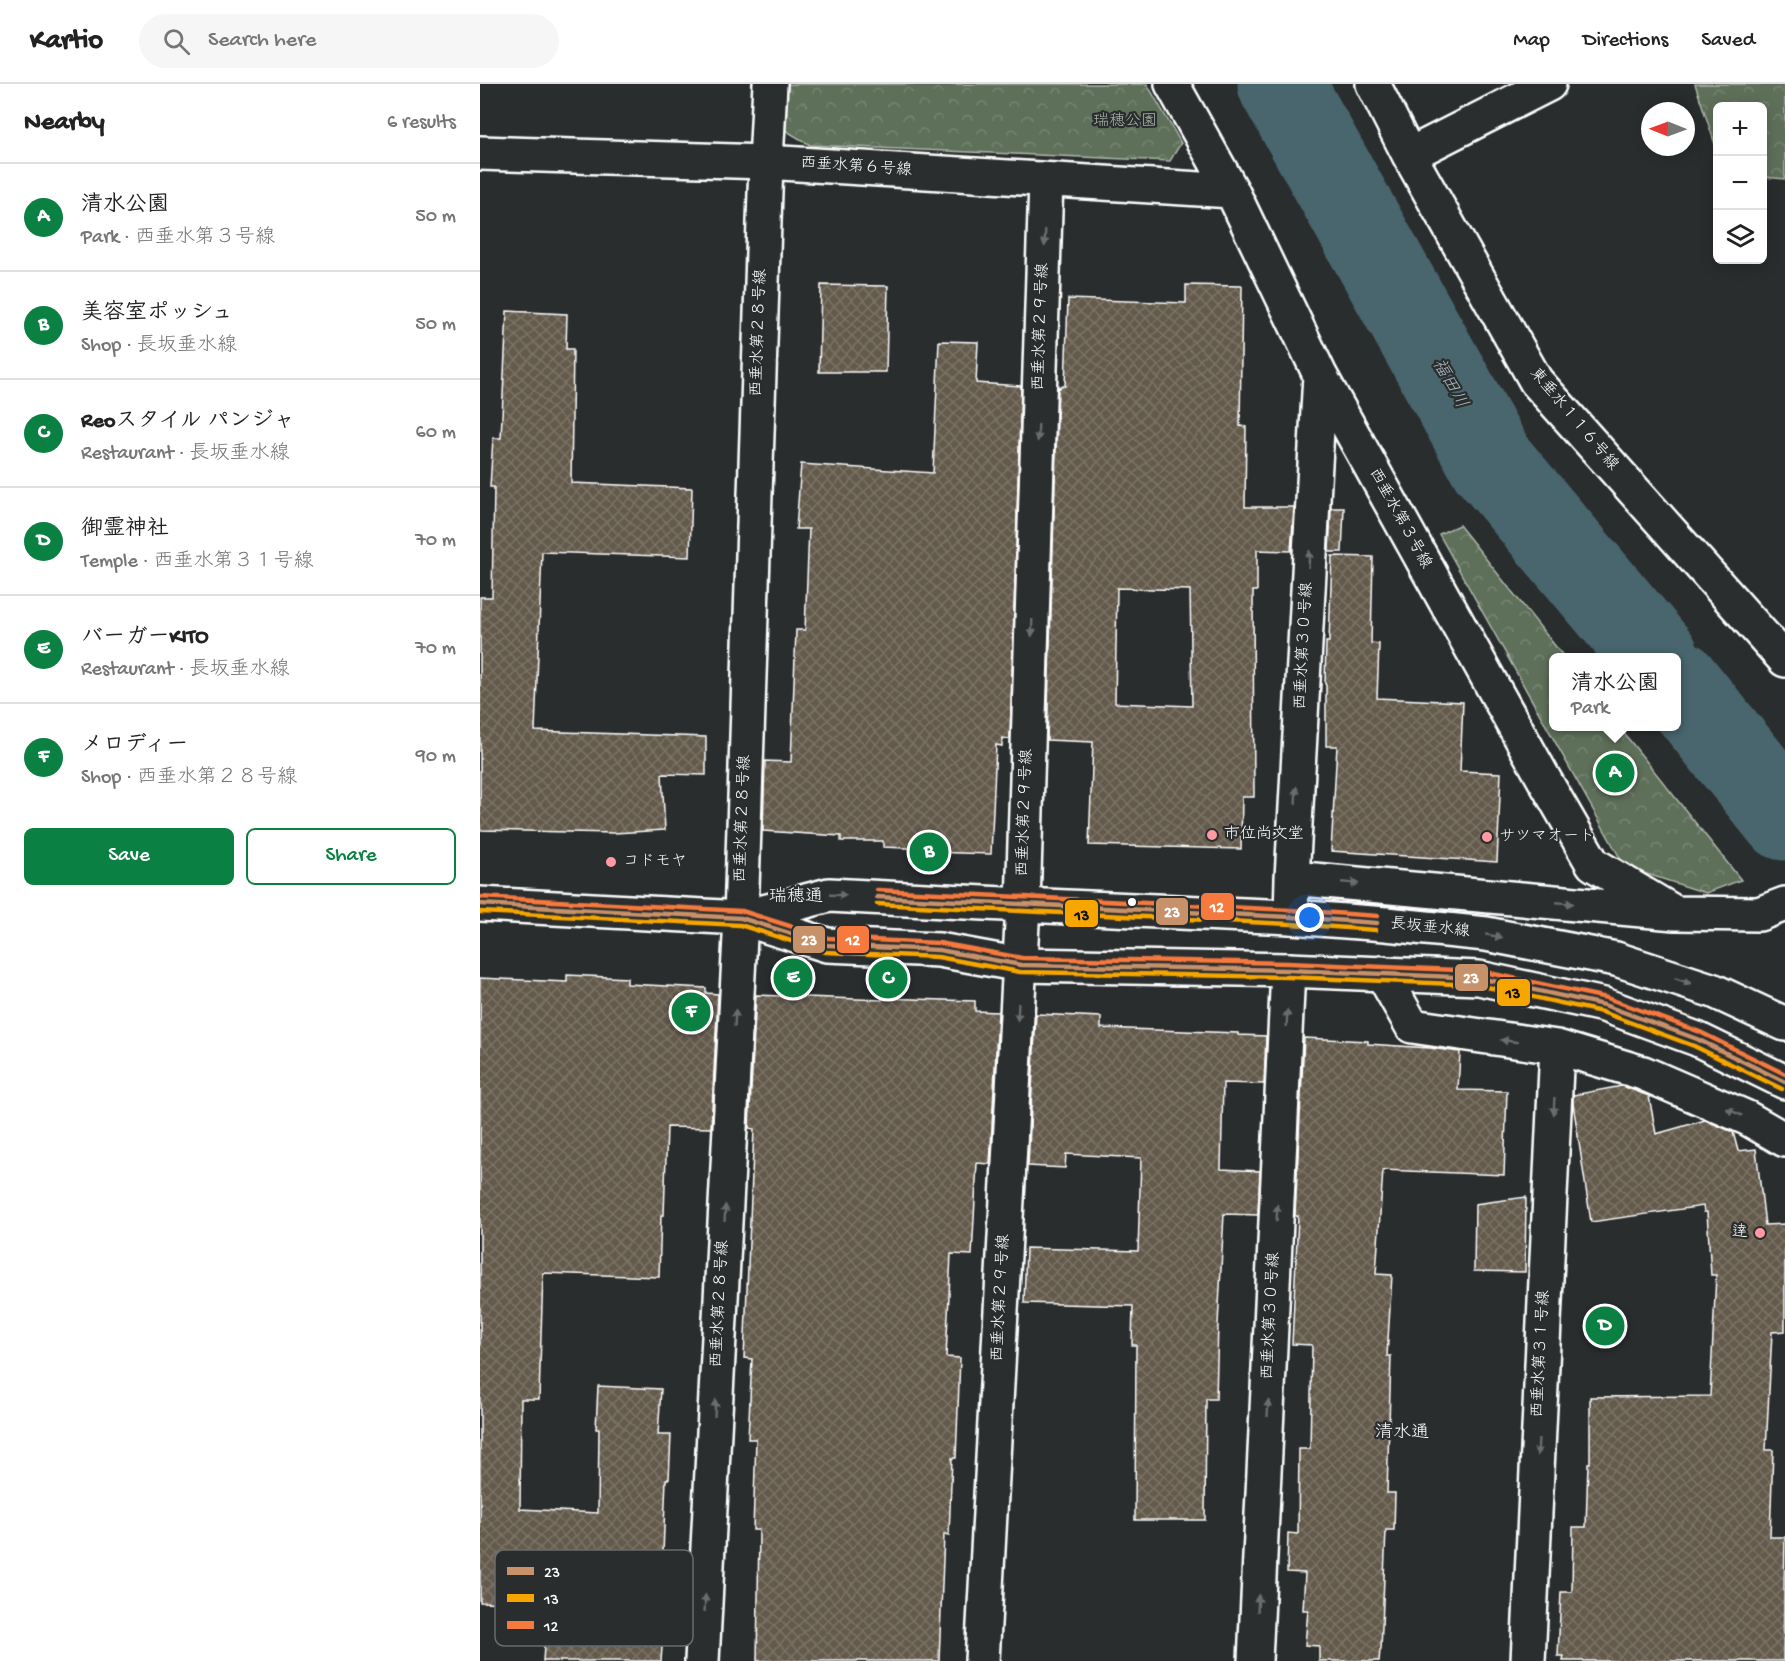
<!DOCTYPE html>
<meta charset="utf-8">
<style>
:root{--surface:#fff;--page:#f6f6f6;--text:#222;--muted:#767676;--line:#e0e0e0;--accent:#0b8043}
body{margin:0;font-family:"Gochi Hand","Klee One",sans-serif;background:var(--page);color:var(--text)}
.controls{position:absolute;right:18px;top:18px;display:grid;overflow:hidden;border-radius:9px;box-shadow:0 3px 15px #0003}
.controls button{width:54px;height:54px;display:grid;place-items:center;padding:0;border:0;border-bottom:2px solid var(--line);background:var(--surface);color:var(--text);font:30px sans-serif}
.compass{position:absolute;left:1161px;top:18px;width:54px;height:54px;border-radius:50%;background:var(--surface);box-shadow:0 3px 15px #0003;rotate:271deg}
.you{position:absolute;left:830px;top:834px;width:21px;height:21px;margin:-15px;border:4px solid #fff;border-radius:50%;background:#1a73e8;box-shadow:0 0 0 9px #1a73e833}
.badge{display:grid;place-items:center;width:39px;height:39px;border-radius:50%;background:var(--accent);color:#fff;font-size:20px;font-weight:700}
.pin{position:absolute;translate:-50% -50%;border:3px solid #fff;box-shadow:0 2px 6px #0006}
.popup{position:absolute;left:1069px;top:569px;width:132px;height:78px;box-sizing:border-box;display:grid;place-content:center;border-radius:9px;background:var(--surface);filter:drop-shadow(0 2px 4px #0005);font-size:20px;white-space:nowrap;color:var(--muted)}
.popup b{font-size:22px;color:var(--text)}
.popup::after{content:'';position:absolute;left:50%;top:100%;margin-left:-12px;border:12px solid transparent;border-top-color:var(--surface)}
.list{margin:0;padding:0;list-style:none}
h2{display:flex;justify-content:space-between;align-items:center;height:78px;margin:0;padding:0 24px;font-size:26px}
h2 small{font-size:20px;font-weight:400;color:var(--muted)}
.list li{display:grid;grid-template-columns:39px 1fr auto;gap:18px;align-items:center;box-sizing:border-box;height:108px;padding:0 24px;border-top:2px solid var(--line)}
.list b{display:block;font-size:22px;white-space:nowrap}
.list p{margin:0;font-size:20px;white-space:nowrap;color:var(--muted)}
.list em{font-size:20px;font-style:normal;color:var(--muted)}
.actions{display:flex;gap:12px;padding:18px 24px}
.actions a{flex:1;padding:14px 0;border:2px solid var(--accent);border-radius:9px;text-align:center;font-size:21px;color:var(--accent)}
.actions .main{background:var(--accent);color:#fff}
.icon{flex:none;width:33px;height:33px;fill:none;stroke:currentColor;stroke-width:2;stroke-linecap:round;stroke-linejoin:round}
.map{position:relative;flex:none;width:1305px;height:1577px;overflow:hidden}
header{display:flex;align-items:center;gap:36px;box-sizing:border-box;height:84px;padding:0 30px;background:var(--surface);border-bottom:2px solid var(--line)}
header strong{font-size:28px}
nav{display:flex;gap:33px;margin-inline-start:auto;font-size:21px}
.search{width:420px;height:54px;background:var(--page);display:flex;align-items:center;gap:15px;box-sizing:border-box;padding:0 21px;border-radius:33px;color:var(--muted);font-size:22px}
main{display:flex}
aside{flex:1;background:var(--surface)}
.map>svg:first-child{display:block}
.forest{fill:url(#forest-crowns);stroke:#aeb8ac;stroke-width:1.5}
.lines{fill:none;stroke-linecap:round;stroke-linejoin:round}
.river{stroke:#48656d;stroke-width:87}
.building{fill:url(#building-cross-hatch);stroke:#fff;stroke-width:1.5;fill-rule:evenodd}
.minor-casing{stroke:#fff;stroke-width:38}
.major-casing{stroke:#fff;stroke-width:38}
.minor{stroke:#2a2d2e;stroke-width:33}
.major{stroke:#2a2d2e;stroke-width:33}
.bus-1-casing{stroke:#2a2d2e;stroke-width:9}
.bus-2-casing{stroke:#2a2d2e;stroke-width:9}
.bus-3-casing{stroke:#2a2d2e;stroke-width:9}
.bus-1{stroke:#c7916a;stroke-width:4.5}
.bus-2{stroke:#f7a600;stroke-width:4.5}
.bus-3{stroke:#f6793e;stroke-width:4.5}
.oneway{fill:#6a6c6d}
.poi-dot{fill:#ff9aa2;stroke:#2a2d2e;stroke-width:2}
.bus-dot{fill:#fff;stroke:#2a2d2e;stroke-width:2}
.labels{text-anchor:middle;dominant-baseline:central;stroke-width:4.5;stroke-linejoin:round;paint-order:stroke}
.park-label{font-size:16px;fill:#aeb8ac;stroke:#2a2d2e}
.street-label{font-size:16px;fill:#fff;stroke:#2a2d2e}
.poi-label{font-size:16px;fill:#fff;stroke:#2a2d2e;text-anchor:start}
.water-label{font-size:18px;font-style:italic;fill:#adbabd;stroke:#2a2d2e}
.neighbourhood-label{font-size:18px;fill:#fff;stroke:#2a2d2e}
.key{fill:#2a2d2e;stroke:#6a6c6d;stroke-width:1.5}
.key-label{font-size:16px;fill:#fff}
.line-badge{stroke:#2a2d2e;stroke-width:2}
.badge-label{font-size:16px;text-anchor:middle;font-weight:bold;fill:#fff}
.pale-badge-label{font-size:16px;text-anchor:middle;font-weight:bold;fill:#111}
</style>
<header>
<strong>Kartio</strong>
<div class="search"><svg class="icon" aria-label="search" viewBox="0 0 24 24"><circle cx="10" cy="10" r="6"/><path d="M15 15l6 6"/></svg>Search here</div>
<nav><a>Map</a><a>Directions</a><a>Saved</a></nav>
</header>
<main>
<aside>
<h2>Nearby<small>6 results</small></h2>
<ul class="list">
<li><span class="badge">A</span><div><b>清水公園</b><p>Park · 西垂水第３号線</p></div><em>50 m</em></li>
<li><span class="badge">B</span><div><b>美容室ポッシュ</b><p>Shop · 長坂垂水線</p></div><em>50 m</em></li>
<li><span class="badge">C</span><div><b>Reoスタイル パンジャ</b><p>Restaurant · 長坂垂水線</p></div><em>60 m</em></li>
<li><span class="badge">D</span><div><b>御霊神社</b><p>Temple · 西垂水第３１号線</p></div><em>70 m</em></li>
<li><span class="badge">E</span><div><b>バーガーKITO</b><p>Restaurant · 長坂垂水線</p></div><em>70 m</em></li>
<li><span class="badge">F</span><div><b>メロディー</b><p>Shop · 西垂水第２８号線</p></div><em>90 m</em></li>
</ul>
<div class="actions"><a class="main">Save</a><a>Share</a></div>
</aside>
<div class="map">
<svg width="1305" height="1577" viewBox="0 0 1305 1577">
<defs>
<pattern id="forest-crowns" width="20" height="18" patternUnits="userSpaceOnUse" patternTransform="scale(1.5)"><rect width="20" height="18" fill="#5e705a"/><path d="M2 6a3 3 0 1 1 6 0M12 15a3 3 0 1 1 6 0" fill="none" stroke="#768573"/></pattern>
<pattern id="building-cross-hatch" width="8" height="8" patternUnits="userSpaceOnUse" patternTransform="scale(1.5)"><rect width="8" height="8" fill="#645a4c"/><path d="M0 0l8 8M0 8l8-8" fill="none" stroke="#7b7367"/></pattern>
</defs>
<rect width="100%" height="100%" fill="#2a2d2e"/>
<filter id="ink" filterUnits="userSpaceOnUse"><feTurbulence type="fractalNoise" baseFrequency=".0167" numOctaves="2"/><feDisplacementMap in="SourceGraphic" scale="12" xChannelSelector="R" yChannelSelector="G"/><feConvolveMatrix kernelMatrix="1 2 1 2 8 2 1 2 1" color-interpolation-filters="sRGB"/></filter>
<g filter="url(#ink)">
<path class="forest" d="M 307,0 L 667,0 L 701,59 L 690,77 L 330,61 L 305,46 Z
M 1215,0 L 1305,0 L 1305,95 L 1283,93 L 1282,22 L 1238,22 L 1237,66 Z
M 979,441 L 1084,573 L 1074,574 L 1074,642 L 1139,643 L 1261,796 L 1226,809 L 1145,783 L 959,450 Z"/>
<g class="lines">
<path class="river" d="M 801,0 L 1012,379 L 1176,574
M 1196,598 L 1305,733"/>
</g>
<path class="building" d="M 341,201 L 408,202 L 406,288 L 339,288 Z
M 706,201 L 762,202 L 760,342 L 766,343 L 765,423 L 814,423 L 811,467 L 777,466 L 777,507 L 773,507 L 774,713 L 762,713 L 761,765 L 609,761 L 613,658 L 567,656 L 578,303 L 580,304 L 580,302 L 585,302 L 588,215 L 706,219 ZM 637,504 L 710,506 L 712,622 L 635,619 Z
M 27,227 L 87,230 L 86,265 L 93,265 L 91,399 L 212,404 L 210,473 L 62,468 L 55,647 L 226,653 L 226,691 L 182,690 L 185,746 L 134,749 L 0,746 L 0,513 L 12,513 L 14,403 L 10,403 L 13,354 L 21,354 Z
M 459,257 L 498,258 L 496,299 L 541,302 L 530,655 L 522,654 L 522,662 L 516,661 L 511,770 L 449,768 L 449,765 L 403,763 L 403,757 L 361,757 L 361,752 L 283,747 L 285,677 L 311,678 L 316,546 L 325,546 L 329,445 L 316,445 L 321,380 L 453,389 Z
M 851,424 L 864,424 L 862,468 L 849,468 Z
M 852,472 L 893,473 L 891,559 L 899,560 L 897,614 L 983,618 L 980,687 L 1021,689 L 1017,778 L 851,767 L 857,662 L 846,662 L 846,601 L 845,600 L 846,558 L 849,558 Z
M 87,891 L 147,894 L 147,900 L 226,904 L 226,909 L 238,910 L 231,1044 L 187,1043 L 184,1131 L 181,1131 L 179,1193 L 63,1189 L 59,1315 L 41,1315 L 40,1425 L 118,1429 L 119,1345 L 116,1345 L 118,1302 L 181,1305 L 178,1351 L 191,1351 L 189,1395 L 186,1395 L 182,1494 L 187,1495 L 181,1577 L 63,1577 L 67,1520 L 0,1518 L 0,894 L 87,898 Z
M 276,911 L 402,916 L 402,914 L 495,917 L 495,927 L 518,928 L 510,1080 L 497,1079 L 492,1171 L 471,1170 L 466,1273 L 480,1274 L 476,1374 L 472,1374 L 469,1451 L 464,1450 L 459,1577 L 277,1577 L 279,1446 L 273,1446 L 276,1355 L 268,1355 L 272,1275 L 264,1274 L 274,1045 L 269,1044 Z
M 556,930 L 621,933 L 621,944 L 758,949 L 758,951 L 786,952 L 784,1000 L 743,999 L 741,1085 L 780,1087 L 778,1131 L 744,1130 L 738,1240 L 736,1315 L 726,1315 L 725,1436 L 655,1436 L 656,1261 L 652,1261 L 653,1222 L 544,1219 L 546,1164 L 658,1167 L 661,1074 L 586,1070 L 585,1084 L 548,1082 Z
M 824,954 L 888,957 L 888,960 L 950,964 L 980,968 L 978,1006 L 1027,1007 L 1024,1091 L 903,1086 L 896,1190 L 912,1191 L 907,1272 L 911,1272 L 907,1409 L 915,1409 L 914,1446 L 906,1446 L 901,1566 L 900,1566 L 899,1577 L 839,1577 L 839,1562 L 825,1561 L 828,1526 L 823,1526 L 825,1489 L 807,1488 L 808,1449 L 818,1450 L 819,1365 L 830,1365 L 832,1261 L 812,1260 L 818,1132 L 815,1132 Z
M 1142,1002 L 1169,1012 L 1176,1050 L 1225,1036 L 1253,1048 L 1258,1067 L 1276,1065 L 1285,1141 L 1305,1140 L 1305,1247 L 1292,1248 L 1286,1366 L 1293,1366 L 1290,1453 L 1305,1453 L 1303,1577 L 1083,1577 L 1084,1572 L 1078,1572 L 1081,1508 L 1092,1508 L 1093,1443 L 1106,1443 L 1108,1379 L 1110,1379 L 1110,1313 L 1230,1312 L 1236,1191 L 1231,1191 L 1227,1128 L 1224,1128 L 1223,1122 L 1111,1138 L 1093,1019 L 1093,1011 Z
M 1046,1113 L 1045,1188 L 994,1187 L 995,1120 Z"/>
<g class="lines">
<g class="minor-casing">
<path id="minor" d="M 692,0 L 752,107 L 840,291 L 1064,695 L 1113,780 L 1195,829
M 893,0 L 929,71 L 1056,297 L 1305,576
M 0,69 L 286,78 L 752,107
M 929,71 L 1069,0
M 812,794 L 1195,829 L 1279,830 L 1305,820
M 811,833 L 812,794 L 840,291
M 902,889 L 932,942 L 1077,963 L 1163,989 L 1267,1034 L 1305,1056
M 222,1577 L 261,834 L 286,78 L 290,0
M 502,1577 L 543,821 L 566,96
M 775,1577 L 808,886
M 1048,1577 L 1077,963"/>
</g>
<g class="major-casing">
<path id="major" d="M 0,820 L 261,834 L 347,861 L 459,866 L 541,881 L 808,886 L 999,894 L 1124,921 L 1217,955 L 1305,998
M 261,834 L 349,811 L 543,821 L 811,833 L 906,840 L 1006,850 L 1136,875 L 1234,907 L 1305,940"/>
</g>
<use href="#minor" class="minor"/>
<use href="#major" class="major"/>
<g class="bus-1-casing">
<path id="bus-1" d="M 397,813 L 811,833 L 897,839
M 0,820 L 261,834 L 347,861 L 459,866 L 541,881 L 808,886 L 999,894 L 1124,921 L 1217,955 L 1305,998"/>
</g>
<g class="bus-2-casing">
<path id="bus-2" d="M 397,820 L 811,840 L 896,846
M 0,828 L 260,841 L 346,868 L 458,873 L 540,888 L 808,893 L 998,901 L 1122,928 L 1214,962 L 1302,1005"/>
</g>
<g class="bus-3-casing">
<path id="bus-3" d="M 397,806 L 811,826 L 898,832
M 0,813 L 262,827 L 348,854 L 459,859 L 542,874 L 808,879 L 1000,887 L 1127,914 L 1220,948 L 1305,990"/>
</g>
<use href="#bus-1" class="bus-1"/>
<use href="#bus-2" class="bus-2"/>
<use href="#bus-3" class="bus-3"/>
</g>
<defs><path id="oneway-solid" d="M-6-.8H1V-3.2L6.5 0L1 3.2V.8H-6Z" transform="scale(1.5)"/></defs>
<g class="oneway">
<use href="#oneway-solid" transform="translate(565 154) rotate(92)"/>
<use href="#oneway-solid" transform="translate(558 349) rotate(92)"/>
<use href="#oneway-solid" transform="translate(829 475) rotate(-87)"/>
<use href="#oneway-solid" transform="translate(552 544) rotate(92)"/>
<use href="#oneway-solid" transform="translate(816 711) rotate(-87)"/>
<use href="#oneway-solid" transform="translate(870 799) rotate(5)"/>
<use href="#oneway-solid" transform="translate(358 811) rotate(2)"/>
<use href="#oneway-solid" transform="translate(1085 819) rotate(5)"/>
<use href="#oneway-solid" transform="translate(1014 852) rotate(10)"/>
<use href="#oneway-solid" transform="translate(1203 897) rotate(18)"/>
<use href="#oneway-solid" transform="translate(538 928) rotate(93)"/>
<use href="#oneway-solid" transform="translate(255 934) rotate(-87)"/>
<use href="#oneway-solid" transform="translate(807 934) rotate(-88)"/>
<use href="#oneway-solid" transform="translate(1029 957) rotate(-172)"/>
<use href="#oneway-solid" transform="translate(1074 1022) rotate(93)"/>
<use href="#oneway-solid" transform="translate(1254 1028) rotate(-156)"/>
<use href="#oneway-solid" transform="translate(245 1129) rotate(-87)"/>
<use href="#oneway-solid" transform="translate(797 1129) rotate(-87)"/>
<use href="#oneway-solid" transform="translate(235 1324) rotate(-87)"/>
<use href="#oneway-solid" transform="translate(788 1324) rotate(-87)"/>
<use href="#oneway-solid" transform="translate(1058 1363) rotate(93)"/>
<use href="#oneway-solid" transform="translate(225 1519) rotate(-87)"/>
<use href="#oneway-solid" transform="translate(778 1519) rotate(-87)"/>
</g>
</g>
<g class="poi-dot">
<circle cx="732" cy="751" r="6"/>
<circle cx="1007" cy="753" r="6"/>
<circle cx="131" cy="778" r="6"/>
<circle cx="1280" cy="1149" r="6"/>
</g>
<circle class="bus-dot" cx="652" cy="818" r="5"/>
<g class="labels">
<g class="park-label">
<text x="645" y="38">瑞穂公園</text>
</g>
<g class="street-label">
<text transform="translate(376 84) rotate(4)">西垂水第６号線</text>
<text transform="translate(562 243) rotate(-88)">西垂水第２９号線</text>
<text transform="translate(280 249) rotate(-88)">西垂水第２８号線</text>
<text transform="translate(1093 336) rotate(50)">東垂水１１６号線</text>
<text transform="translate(919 435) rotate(61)">西垂水第３号線</text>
<text transform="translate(825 562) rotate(-87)">西垂水第３０号線</text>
<text transform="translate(546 729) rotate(-88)">西垂水第２９号線</text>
<text transform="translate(264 735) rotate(-88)">西垂水第２８号線</text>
<text transform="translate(950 845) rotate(6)">長坂垂水線</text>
<text transform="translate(522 1214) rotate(-87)">西垂水第２９号線</text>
<text transform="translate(241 1220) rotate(-87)">西垂水第２８号線</text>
<text transform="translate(792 1232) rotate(-87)">西垂水第３０号線</text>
<text transform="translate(1062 1270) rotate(-87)">西垂水第３１号線</text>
</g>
<g class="poi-label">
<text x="744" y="751">市位尚文堂</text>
<text x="1019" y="753">サツマオート</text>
<text x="143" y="778">コドモヤ</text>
<text x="1268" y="1149" text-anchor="end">逹</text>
</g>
<g class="water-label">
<text transform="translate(969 300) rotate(61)">福田川</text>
</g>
<g class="neighbourhood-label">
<text x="316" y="813">瑞穂通</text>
<text x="922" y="1349">清水通</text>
</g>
</g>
<rect x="15" y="1466" width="198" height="96" rx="9" class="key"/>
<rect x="27" y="1483" width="27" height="8" fill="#c7916a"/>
<rect x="27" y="1510" width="27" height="8" fill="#f7a600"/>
<rect x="27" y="1537" width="27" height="8" fill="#f6793e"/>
<g class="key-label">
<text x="64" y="1493">23</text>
<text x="64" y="1520">13</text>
<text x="64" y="1547">12</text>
</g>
<g class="line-badge">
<rect x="720" y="808" width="35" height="29" rx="6" fill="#f6793e"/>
<rect x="675" y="813" width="34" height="29" rx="6" fill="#c7916a"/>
<rect x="584" y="815" width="35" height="29" rx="6" fill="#f7a600"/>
<rect x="356" y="841" width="34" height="29" rx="6" fill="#f6793e"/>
<rect x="312" y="841" width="34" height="29" rx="6" fill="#c7916a"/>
<rect x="974" y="879" width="35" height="29" rx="6" fill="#c7916a"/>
<rect x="1016" y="894" width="35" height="29" rx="6" fill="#f7a600"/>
</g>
<g class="badge-label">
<text x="737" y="828">12</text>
<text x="692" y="833">23</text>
<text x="373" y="861">12</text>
<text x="329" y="861">23</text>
<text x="991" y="899">23</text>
</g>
<g class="pale-badge-label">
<text x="602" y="836">13</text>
<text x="1033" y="914">13</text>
</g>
</svg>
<div class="controls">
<button>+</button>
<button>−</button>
<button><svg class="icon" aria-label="layers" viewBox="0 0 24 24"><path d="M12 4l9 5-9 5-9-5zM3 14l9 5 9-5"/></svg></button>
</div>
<svg class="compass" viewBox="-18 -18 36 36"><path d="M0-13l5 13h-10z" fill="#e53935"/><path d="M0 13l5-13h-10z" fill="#767676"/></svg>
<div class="you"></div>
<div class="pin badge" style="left:1135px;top:689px">A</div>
<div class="popup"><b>清水公園</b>Park</div>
<div class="pin badge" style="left:449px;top:768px">B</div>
<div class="pin badge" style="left:408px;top:895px">C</div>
<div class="pin badge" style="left:1125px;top:1242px">D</div>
<div class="pin badge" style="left:313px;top:894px">E</div>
<div class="pin badge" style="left:211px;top:928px">F</div>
</div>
</main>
